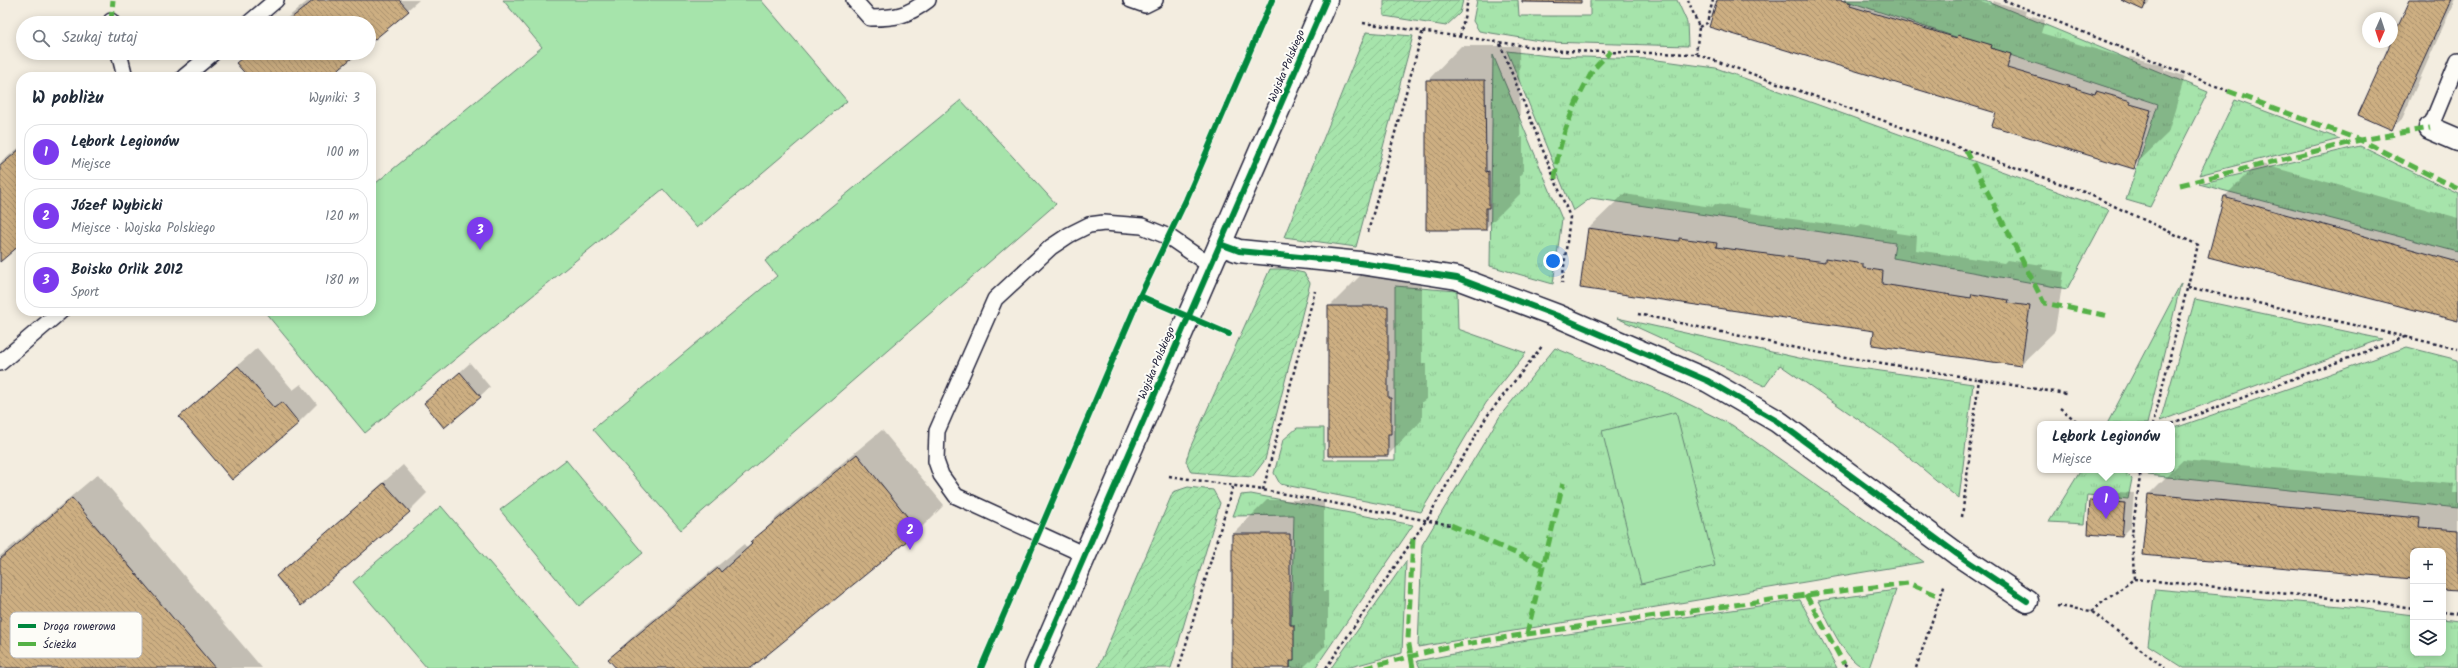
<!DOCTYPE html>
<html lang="pl">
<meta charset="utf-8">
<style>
:root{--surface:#fff;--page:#f6f6f7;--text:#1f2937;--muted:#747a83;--line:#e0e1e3;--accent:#7c3aed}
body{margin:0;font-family:Kalam,sans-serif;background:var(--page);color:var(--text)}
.controls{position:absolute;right:12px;bottom:12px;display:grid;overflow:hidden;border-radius:8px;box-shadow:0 2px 10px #0003}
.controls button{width:36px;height:36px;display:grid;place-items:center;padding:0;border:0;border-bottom:1px solid var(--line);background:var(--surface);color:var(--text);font:20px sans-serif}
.compass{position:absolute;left:2362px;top:12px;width:36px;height:36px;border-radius:50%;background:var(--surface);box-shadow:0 2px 10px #0003;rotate:183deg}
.you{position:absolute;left:1553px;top:261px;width:14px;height:14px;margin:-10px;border:3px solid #fff;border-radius:50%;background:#1a73e8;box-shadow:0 0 0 6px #1a73e833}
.badge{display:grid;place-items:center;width:26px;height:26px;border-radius:50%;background:var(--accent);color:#fff;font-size:13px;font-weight:700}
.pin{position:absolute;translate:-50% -33px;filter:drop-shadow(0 1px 2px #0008)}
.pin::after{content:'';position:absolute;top:21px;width:14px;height:12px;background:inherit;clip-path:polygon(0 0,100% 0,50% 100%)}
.popup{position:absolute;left:2037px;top:421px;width:138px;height:52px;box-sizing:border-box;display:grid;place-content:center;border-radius:8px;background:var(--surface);filter:drop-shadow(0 1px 3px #0005);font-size:13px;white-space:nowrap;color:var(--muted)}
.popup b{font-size:15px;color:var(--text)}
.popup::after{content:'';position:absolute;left:50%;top:100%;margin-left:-8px;border:8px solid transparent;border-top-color:var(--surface)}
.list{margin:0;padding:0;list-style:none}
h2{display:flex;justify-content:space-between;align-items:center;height:52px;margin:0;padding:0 16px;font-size:17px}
h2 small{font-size:13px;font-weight:400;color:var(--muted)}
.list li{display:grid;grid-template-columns:26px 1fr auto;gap:12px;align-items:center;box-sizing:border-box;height:56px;margin:0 8px 8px;padding:0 8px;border:1px solid var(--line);border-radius:16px}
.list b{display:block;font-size:15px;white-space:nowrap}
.list p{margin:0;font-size:13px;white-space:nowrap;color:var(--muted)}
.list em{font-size:13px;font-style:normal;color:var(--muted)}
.icon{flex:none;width:22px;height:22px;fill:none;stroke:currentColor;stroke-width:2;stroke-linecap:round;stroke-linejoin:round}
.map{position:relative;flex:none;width:2458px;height:668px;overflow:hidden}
.search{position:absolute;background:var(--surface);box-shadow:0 2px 10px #0003;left:16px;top:16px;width:360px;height:44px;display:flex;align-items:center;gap:10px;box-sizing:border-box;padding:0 14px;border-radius:22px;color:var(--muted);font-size:15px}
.panel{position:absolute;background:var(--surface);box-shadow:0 2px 10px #0003;left:16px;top:72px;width:360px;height:244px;border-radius:16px}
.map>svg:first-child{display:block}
.grass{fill:url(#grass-tufts);stroke:#648373}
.garden{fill:url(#garden-furrows);stroke:#648373}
.pitch{fill:#a6e4ab;stroke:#648373}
.shadow{fill:#0003}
.building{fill:url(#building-back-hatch);stroke:#22223b}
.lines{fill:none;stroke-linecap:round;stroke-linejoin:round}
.lane-casing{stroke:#22223b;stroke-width:18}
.street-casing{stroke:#22223b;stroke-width:25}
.secondary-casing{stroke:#22223b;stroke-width:25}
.path{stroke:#22223b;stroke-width:2.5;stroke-dasharray:3 3;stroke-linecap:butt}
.lane{stroke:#fdfcf7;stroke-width:15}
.street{stroke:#fdfcf7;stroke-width:22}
.secondary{stroke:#fdfcf7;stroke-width:22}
.quiet{stroke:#55b146;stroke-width:5;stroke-dasharray:10 5;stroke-linecap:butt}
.cycleway-casing{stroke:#fdfcf7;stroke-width:8}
.cycleway{stroke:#00873e;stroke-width:6}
.labels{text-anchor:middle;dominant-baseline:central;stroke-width:4;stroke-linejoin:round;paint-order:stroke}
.street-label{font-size:11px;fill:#22223b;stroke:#fdfcf7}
.key{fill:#fdfcf7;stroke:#bbbbbf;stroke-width:1}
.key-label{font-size:11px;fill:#22223b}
</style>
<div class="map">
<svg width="2458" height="668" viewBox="0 0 2458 668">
<defs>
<pattern id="grass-tufts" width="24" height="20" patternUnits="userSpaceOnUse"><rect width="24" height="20" fill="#a6e4ab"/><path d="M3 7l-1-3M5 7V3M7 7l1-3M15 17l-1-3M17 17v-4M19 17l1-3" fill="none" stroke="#8fc394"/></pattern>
<pattern id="garden-furrows" width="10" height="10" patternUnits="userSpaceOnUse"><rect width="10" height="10" fill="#a6e4ab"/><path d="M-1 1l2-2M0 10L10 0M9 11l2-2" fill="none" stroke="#8fc394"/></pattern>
<pattern id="building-back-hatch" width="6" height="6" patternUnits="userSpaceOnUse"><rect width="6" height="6" fill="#cdaf82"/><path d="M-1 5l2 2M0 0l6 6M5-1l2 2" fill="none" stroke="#a68e6c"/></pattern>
</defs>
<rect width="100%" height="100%" fill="#f3ede0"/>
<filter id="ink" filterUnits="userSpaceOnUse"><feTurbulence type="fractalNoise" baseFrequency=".025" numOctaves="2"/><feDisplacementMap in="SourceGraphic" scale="8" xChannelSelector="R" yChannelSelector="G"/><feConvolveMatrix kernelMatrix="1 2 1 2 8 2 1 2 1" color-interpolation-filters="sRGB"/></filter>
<g filter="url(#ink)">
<path class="grass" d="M 1477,0 L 1518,0 L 1519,16 L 1590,16 L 1590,0 L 1677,0 L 1687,22 L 1688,46 L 1546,42 L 1479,31 L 1473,21 Z
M 1844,0 L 1985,0 L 2208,92 L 2150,207 L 2126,200 L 2158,104 Z
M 1507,51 L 1549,56 L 1650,59 L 1716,68 L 2109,210 L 2067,289 L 1893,258 L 1895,243 L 1591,198 L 1573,211 Z
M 1493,55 L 1562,219 L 1553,284 L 1490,266 Z
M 2235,100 L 2340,139 L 2199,175 Z
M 2360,146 L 2458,194 L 2458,252 L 2199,184 Z
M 2181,283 L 2147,424 L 2107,424 Z
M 1395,286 L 1457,291 L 1458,329 L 1526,353 L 1486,403 L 1421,512 L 1280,484 L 1274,473 L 1283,440 L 1297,428 L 1324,428 L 1324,460 L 1395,460 Z
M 2195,299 L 2382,339 L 2160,421 Z
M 1617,318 L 1817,362 L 1973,384 L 1959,499 L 1888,440 L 1780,365 L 1765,386 Z
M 2407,347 L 2458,360 L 2458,508 L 2148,475 L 2149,470 L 2172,470 L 2172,429 Z
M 1555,348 L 1666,393 L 1732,425 L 1924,562 L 1418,647 L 1422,545 L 1500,416 Z
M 2081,470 L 2123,470 L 2132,479 L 2128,499 L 2087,495 L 2084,524 L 2049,522 Z
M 1251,494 L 1413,525 L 1315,668 L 1290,668 L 1294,515 L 1233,516 L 1241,495 Z
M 1406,561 L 1402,653 L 1347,668 L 1331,668 Z
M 2155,589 L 2341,606 L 2413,615 L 2413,653 L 2443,653 L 2443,619 L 2458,621 L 2458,668 L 2184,668 L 2148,645 Z
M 1896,590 L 1869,668 C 1847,668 1828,620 1818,601 Z
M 1800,600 L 1837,668 L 1420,668 L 1417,661 L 1527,640 Z"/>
<path class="garden" d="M 1384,0 L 1463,0 L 1460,13 L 1446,26 L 1384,16 Z
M 1366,32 L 1413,36 L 1356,247 L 1284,237 Z
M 1270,269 L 1285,269 L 1304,273 L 1310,283 L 1265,460 L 1252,477 L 1191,472 L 1186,461 L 1190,448 Z
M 1188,487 L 1213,490 L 1220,503 L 1171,668 L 1098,668 L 1173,492 Z"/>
<path class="pitch" d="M 503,0 L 761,0 L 847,101 L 697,228 L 663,189 L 365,433 L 264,311 L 371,311 L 371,187 L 542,47 Z
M 961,100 L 1056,204 L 681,530 L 593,429 L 777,276 L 765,261 Z
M 1676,412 L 1715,566 L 1641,584 L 1602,431 Z
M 566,460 L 643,553 L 579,606 L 500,510 Z
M 441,506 L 579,667 L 427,668 L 353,582 Z"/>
<path class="shadow" d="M 309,0 L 419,0 L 369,43 L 369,23 L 281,23 Z
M 1718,0 L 1978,0 L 1990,4 L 1993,1 L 2026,11 L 2025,14 L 2045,20 L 2041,33 L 2129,59 L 2131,57 L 2165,66 L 2164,70 L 2185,76 L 2168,133 L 2133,167 Z
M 2122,0 L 2151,0 L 2143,9 Z
M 2411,0 L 2455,0 L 2402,119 L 2392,128 Z
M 1461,46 L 1519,46 L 1520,138 L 1523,137 L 1523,173 L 1520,176 L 1520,194 L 1485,229 L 1427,81 Z
M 21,146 L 21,243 L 0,261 L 0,163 Z
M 2259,162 L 2261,164 L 2458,218 L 2458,321 L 2210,256 L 2225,196 Z
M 1624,194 L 1712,207 L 1715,204 L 1751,209 L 1750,213 L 1857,228 L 1861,224 L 1897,230 L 1897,233 L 1917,236 L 1916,250 L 2004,263 L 2007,260 L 2043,265 L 2042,269 L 2064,272 L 2055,331 L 2020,365 L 1875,330 L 1589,228 Z
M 1364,272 L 1422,272 L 1422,364 L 1426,364 L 1426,399 L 1422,402 L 1422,420 L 1388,455 L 1329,307 Z
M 257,348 L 293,390 L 301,384 L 317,404 L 298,423 L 180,417 Z
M 470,363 L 490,387 L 480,396 L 425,403 Z
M 882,430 L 944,505 L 919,530 L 749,668 L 617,668 L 610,659 L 635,634 L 744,544 L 747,548 L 777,517 Z
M 2183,460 L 2454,484 L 2453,493 L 2458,493 L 2458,590 L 2443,589 L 2443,551 L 2413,551 L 2413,578 L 2148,495 Z
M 403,465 L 427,493 L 409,511 L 277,576 Z
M 98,474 L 262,668 L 0,668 L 0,556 Z
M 2101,491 L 2134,493 L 2131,527 L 2122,536 L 2091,501 Z
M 1267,500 L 1324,500 L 1324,591 L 1328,591 L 1328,626 L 1325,629 L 1325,646 L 1303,668 L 1233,668 L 1233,534 Z"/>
<path class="building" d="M 314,0 L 399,0 L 409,11 L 369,44 L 369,23 L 285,23 Z
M 1522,0 L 1581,0 L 1581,3 L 1522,2 Z
M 1717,0 L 1841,0 L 1851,3 L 1850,6 L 1957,38 L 1958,35 L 1992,45 L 1991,48 L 2011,54 L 2007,68 L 2095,94 L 2096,91 L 2131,101 L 2130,104 L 2151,110 L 2134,169 L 1992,126 L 1996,113 L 1709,27 Z
M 2121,0 L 2147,0 L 2143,10 Z
M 2410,0 L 2451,0 L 2392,130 L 2358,115 Z
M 248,53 L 358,53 L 329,77 L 248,77 L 236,63 Z
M 1426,80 L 1485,80 L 1486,172 L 1489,171 L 1489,208 L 1486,208 L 1486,230 L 1426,230 Z
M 21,148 L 21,244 L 0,262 L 0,166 Z
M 2224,196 L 2227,196 L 2227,198 L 2458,262 L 2458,321 L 2208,257 Z
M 1588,228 L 1679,241 L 1679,238 L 1717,243 L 1716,247 L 1825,262 L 1825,258 L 1863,264 L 1863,268 L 1883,271 L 1882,284 L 1971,298 L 1972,294 L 2009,300 L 2008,303 L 2030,306 L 2021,366 L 1872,345 L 1874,331 L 1580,288 Z
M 1328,306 L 1388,306 L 1388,398 L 1391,398 L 1391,434 L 1388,434 L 1388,456 L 1328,456 Z
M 238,366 L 274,408 L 282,402 L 299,423 L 232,480 L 179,417 Z
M 460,372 L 481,397 L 444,428 L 424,403 Z
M 857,454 L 919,531 L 751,668 L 616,668 L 608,659 L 718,568 L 721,572 L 752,544 L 750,542 Z
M 384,483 L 410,512 L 301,606 L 276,576 Z
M 2148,494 L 2420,518 L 2419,527 L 2458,530 L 2458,591 L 2443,590 L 2443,551 L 2413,551 L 2413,579 L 2142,555 Z
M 72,498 L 215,668 L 0,668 L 0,559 Z
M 2090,500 L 2125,503 L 2122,537 L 2088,534 Z
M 1232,534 L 1290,534 L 1290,625 L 1294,625 L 1294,661 L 1290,661 L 1290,668 L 1232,668 Z"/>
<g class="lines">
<g class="lane-casing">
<path id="lane" d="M 854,0 L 870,18 C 896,18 907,16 928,0
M 1131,0 L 1145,5 L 1155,0
M 111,21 L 111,23
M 249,23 L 276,0
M 119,53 L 125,77
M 184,77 L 213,53
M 2430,128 L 2458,60
M 0,363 L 61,311
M 1085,555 L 956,496 L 941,475 L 936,461 L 937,431 L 995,299 L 1051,247 L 1069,235 L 1089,225 L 1104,223 L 1142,226 L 1169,237 L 1211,266"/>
</g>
<g class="street-casing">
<path id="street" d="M 2430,128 L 2458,140
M 1220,244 L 1239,251 L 1360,263 L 1457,278 L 1558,316 L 1708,381 L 1777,421 L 1957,554 L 2027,601"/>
</g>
<g class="secondary-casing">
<path id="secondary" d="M 1036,668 L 1326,0"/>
</g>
<path class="path" d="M 1688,0 L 1699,27 L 1696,54
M 2004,0 L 2228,91
M 1363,23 L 1562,51 L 1696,54 L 2084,192 L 2198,245 L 2153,424
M 1699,27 L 1707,23 L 1713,0
M 1460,36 L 1468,0
M 1500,44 L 1570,217 L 1562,283
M 1368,232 L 1423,30
M 2188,287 L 2458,349
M 1638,314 L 1810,351 L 2066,394
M 2060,408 L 2080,424
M 2172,424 L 2405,337
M 2134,470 L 2140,475
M 1169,476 L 1263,490 L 1451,525
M 1263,490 L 1315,291
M 1962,517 L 1979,379
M 2134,579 L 2372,602 L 2413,608
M 2057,606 L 2091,611 L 2165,668
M 2091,611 L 2134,579 L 2132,533 L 2141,470
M 2443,612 L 2458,614
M 1844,664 L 1850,668
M 1179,668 L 1233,486
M 1326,668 L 1427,519 L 1487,416 L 1543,345
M 1916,668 L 1945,583"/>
<use href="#lane" class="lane"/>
<use href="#street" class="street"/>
<use href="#secondary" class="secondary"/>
<path class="quiet" d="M 111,21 L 113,0
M 2228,91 L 2360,140 L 2458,189
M 1966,150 L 2044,303 L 2109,316
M 1555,179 C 1557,143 1574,104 1592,72 C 1597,64 1605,58 1611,51
M 2180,185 L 2360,140 L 2430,128
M 1451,525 L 1543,565
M 1806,595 L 1844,664
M 1527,634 L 1563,483
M 1365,668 L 1447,647 L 1527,634 L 1806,595 L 1908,583 L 1939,596
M 1413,668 L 1408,639 L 1413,538"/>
<g class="cycleway-casing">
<path id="cycleway" d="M 1220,244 L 1239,251 L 1360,263 L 1457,278 L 1558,316 L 1708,381 L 1777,421 L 1957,554 L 2027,601
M 1140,296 L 1229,334
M 981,668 L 1140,296 L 1186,200 L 1272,0
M 1036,668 L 1326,0"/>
</g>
<use href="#cycleway" class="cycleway"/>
</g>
</g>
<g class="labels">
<g class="street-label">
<text transform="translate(1287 66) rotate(-67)">Wojska Polskiego</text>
<text transform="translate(1157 363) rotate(-67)">Wojska Polskiego</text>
</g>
</g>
<rect x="10" y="612" width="132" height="46" rx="6" class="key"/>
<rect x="18" y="624" width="18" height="4" fill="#00873e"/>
<rect x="18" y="642" width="18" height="4" fill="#55b146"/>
<g class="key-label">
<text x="43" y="630">Droga rowerowa</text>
<text x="43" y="648">Ścieżka</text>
</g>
</svg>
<div class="controls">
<button>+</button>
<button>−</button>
<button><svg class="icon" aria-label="layers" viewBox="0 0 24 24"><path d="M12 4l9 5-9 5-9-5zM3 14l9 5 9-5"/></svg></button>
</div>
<svg class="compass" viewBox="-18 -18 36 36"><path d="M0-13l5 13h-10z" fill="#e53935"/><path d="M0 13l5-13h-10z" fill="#747a83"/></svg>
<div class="you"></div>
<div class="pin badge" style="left:2106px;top:519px">1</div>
<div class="popup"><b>Lębork Legionów</b>Miejsce</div>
<div class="pin badge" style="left:910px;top:550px">2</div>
<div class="pin badge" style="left:480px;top:250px">3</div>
<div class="search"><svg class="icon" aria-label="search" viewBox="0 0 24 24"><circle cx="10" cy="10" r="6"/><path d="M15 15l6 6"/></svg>Szukaj tutaj</div>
<section class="panel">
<h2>W pobliżu<small>Wyniki: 3</small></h2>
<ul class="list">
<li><span class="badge">1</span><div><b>Lębork Legionów</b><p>Miejsce</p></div><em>100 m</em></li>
<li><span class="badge">2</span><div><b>Józef Wybicki</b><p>Miejsce · Wojska Polskiego</p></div><em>120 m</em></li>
<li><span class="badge">3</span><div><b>Boisko Orlik 2012</b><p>Sport</p></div><em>180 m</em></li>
</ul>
</section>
</div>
